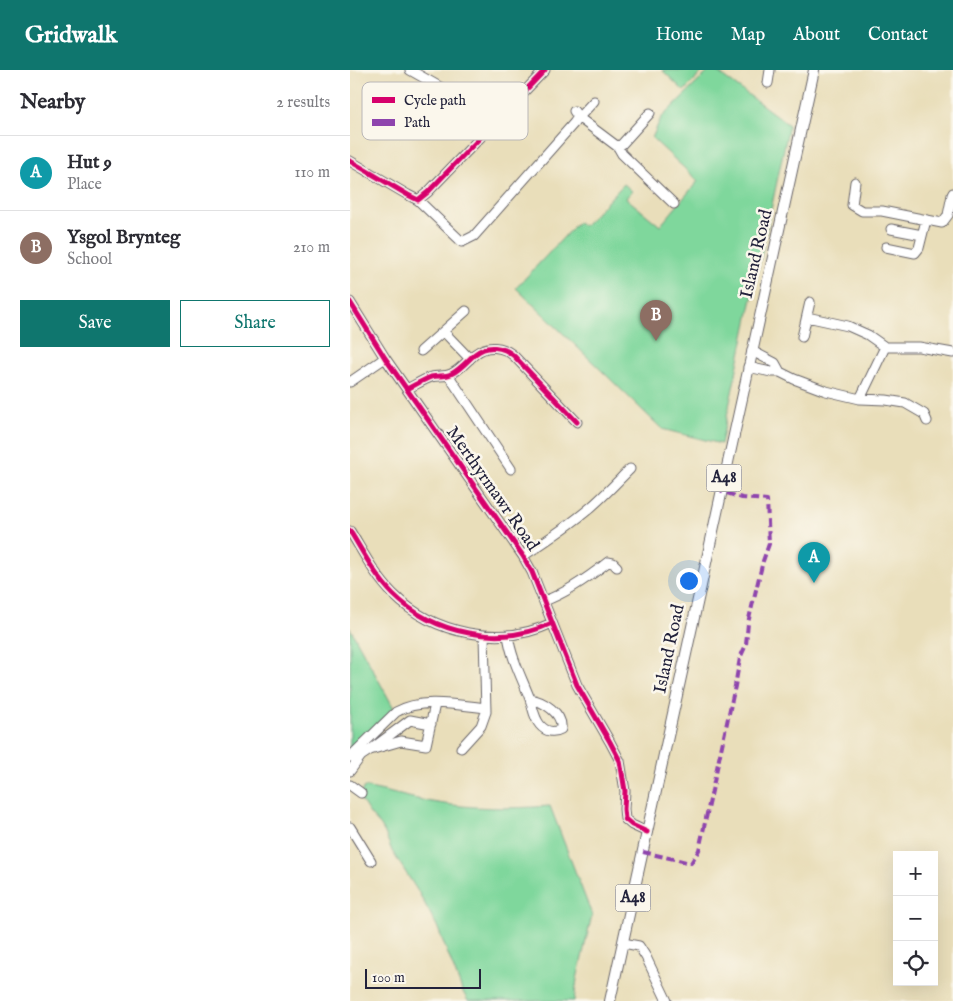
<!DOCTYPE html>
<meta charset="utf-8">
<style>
:root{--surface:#fff;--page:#f2f2f3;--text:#2b2b33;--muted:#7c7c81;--line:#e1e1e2;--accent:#0f766e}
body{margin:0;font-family:"IM FELL English",serif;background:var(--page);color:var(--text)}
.controls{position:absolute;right:15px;bottom:15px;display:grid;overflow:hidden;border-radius:0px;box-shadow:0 5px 20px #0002}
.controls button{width:45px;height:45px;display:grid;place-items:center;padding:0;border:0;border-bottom:1px solid var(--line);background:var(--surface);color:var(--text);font:25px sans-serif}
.scale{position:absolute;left:15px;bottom:12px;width:116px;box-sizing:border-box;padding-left:5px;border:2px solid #22223b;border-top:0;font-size:14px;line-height:18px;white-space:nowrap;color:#22223b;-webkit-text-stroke:4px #fbf7ec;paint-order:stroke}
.you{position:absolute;left:338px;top:510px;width:18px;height:18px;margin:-12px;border:4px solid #fff;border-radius:50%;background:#1a73e8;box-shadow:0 0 0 8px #1a73e833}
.badge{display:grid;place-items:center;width:32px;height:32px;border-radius:50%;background:var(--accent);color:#fff;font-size:16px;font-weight:700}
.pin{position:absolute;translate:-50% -41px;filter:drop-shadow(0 1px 2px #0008)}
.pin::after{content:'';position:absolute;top:26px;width:18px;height:15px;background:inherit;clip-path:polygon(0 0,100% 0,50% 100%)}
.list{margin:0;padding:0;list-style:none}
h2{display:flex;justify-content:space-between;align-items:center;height:65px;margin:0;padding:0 20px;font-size:21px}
h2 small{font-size:16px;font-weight:400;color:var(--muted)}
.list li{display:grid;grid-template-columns:32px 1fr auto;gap:15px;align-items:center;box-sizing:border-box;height:75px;padding:0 20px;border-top:1px solid var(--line)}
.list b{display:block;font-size:19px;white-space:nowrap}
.list p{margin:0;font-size:16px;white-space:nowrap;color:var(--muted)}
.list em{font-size:16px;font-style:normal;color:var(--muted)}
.actions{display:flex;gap:10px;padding:15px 20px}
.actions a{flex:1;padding:11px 0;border:1px solid var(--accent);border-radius:0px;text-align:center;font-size:18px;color:var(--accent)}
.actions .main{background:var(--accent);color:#fff}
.icon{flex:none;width:28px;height:28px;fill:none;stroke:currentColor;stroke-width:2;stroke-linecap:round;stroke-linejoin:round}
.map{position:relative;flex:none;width:603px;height:931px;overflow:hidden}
header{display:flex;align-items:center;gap:30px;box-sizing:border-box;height:70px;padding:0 25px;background:var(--accent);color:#fff}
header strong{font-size:24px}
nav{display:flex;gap:28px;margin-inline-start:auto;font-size:18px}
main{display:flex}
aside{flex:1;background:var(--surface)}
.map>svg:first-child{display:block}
.green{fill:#7fd79c;stroke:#507c6c}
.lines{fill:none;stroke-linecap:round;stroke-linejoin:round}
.minor-casing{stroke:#686467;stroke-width:11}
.major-casing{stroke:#686467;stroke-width:12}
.minor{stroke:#fff;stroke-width:9}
.major{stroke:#fff;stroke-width:10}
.quiet{stroke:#8e44ad;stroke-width:4;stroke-dasharray:8 4;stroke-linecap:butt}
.cycleway-casing{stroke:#fbf7ec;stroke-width:8}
.cycleway{stroke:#d6006c;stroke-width:5}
.labels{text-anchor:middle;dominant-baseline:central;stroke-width:5;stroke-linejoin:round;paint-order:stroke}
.shield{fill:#fbf7ec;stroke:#636270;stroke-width:1}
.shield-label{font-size:16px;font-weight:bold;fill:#22223b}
.street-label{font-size:18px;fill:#22223b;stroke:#fbf7ec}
.key{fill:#fbf7ec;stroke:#bab7b7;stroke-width:1}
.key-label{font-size:14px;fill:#22223b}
</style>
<header>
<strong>Gridwalk</strong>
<nav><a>Home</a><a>Map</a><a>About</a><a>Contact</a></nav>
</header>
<main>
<aside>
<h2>Nearby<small>2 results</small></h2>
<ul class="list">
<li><span class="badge" style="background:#0f9aa8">A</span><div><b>Hut 9</b><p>Place</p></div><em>110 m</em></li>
<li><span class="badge" style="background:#8d6e63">B</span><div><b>Ysgol Brynteg</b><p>School</p></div><em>210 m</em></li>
</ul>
<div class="actions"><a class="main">Save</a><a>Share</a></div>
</aside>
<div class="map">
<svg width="603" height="931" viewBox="0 0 603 931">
<rect width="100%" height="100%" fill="#fbf7ec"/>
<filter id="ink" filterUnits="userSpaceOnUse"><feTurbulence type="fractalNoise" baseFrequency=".02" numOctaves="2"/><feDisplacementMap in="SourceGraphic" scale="10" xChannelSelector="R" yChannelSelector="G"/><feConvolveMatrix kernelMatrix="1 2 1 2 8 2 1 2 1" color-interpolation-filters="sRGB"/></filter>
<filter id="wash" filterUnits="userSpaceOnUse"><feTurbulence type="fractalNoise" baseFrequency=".0096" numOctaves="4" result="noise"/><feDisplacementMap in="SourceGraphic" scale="20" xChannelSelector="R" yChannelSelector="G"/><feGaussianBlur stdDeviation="1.12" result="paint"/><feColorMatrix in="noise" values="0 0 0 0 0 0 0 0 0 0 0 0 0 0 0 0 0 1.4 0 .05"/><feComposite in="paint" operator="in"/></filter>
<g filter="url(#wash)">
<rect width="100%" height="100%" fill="#e9deba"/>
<path class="green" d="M 312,0 L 354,0 L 334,21 Z
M 360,0 L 365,0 L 439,55 L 371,374 L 312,359 L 166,218 L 228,152 L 234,156 L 274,114 L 282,121 L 276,128 L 310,156 L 348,111 L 302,68 L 311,48 Z
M 0,558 L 46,642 L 0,680 Z
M 14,717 C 37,721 59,728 82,732 C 121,739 160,739 200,736 L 242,845 L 227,909 L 224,931 L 118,931 L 112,920 L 87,856 L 69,823 L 42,781 L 35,763 L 31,756 L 20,744 L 9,727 Z"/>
</g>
<g filter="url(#ink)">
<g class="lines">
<g class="minor-casing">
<path id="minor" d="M 60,0 L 127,38 L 143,53
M 418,13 L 420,0
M 244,31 L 232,44 L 228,47 L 268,77 L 272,74 L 300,43
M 268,77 L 272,84 L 324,134
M 0,91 L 58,125 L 68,130 L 112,172 L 124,166 L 224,53 L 228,47 L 224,41
M 505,112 L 502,135 L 512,141 L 532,141 L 592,153 L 598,145 L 602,125 L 603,123
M 68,130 L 78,122 L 195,0
M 541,159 L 572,165
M 536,177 L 565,183 L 569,178 L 576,150
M 0,232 L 35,288 L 173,486 L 182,502 L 227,615 L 260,672 L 270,691 L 275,721 L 274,739 L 275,749 L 282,755 L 297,762
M 457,247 L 498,256 L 518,265 L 535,277 L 569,277 L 603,283
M 94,262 L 120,289
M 452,267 L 460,232
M 71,281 L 116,241
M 402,281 L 425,293 L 430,302
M 398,297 L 421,302 L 430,302 L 444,309 L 476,321 L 510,329 L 536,330 L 555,333 L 574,344 L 577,351
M 99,306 L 161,399
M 0,312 L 35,288
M 57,319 C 65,315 73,310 81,307 C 88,305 95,307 101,304 C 110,300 117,291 125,284 C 137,274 153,276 164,286 L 227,352
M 510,329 L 535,277
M 0,461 C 13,482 25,506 43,524 C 83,564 150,578 202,553
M 173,486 C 196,471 219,456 240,438 C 254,426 267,412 280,399
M 194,531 C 217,523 239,507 258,492 L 263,493 L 267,497
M 158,565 C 161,588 172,608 180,629 C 183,638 184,648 190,655 C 196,662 204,663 211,659 C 213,643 193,631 180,629
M 81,654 L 60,650 L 20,680 L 51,671 L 76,675 C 79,661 82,648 85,634
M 111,678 L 131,656 L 136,642 L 134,565
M 0,687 L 46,642 C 72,627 107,635 136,638
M 0,701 L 11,686 L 20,680
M 0,715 L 11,723
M 0,757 L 21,791
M 273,873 L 289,876 L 296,887 L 317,931"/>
</g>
<g class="major-casing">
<path id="major" d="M 260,931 L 464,0"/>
</g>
<use href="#minor" class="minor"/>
<use href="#major" class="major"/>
<path class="quiet" d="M 293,782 L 341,793 L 349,780 L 385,616 L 390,588 L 396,575 L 398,553 L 413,491 L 419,474 L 417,430 L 392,428 L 371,421"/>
<g class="cycleway-casing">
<path id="cycleway" d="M 0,91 L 58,125 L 68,130 L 78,122 L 195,0
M 0,232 L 35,288 L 173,486 L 182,502 L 227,615 L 260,672 L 270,691 L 275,721 L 274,739 L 275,749 L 282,755 L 297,762
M 57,319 C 65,315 73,310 81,307 C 88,305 95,307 101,304 C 110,300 117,291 125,284 C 137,274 153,276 164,286 L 227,352
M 0,461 C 13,482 25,506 43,524 C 83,564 150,578 202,553"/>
</g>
<use href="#cycleway" class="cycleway"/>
</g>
</g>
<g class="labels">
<g class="shield">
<rect x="356.5" y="394.5" width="35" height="27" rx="4"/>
<rect x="265.5" y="814.5" width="35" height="27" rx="4"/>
</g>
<g class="shield-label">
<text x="374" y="408">A48</text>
<text x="283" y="828">A48</text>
</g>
<g class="street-label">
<text transform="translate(407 184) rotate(-77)">Island Road</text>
<text transform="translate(142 419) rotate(55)">Merthyrmawr Road</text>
<text transform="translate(320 579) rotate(-78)">Island Road</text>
</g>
</g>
<rect x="12" y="12" width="166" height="58" rx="8" class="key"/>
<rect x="22" y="27" width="23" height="6" fill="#d6006c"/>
<rect x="22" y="49" width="23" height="7" fill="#8e44ad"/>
<g class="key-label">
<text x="54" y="35">Cycle path</text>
<text x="54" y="57">Path</text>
</g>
</svg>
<div class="controls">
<button>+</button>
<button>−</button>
<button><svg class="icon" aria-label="locate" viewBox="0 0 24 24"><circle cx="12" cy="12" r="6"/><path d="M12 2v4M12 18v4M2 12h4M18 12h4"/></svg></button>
</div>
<div class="scale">100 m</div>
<div class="you"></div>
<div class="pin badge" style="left:464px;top:513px;background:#0f9aa8">A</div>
<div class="pin badge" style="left:306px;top:271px;background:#8d6e63">B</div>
</div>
</main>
